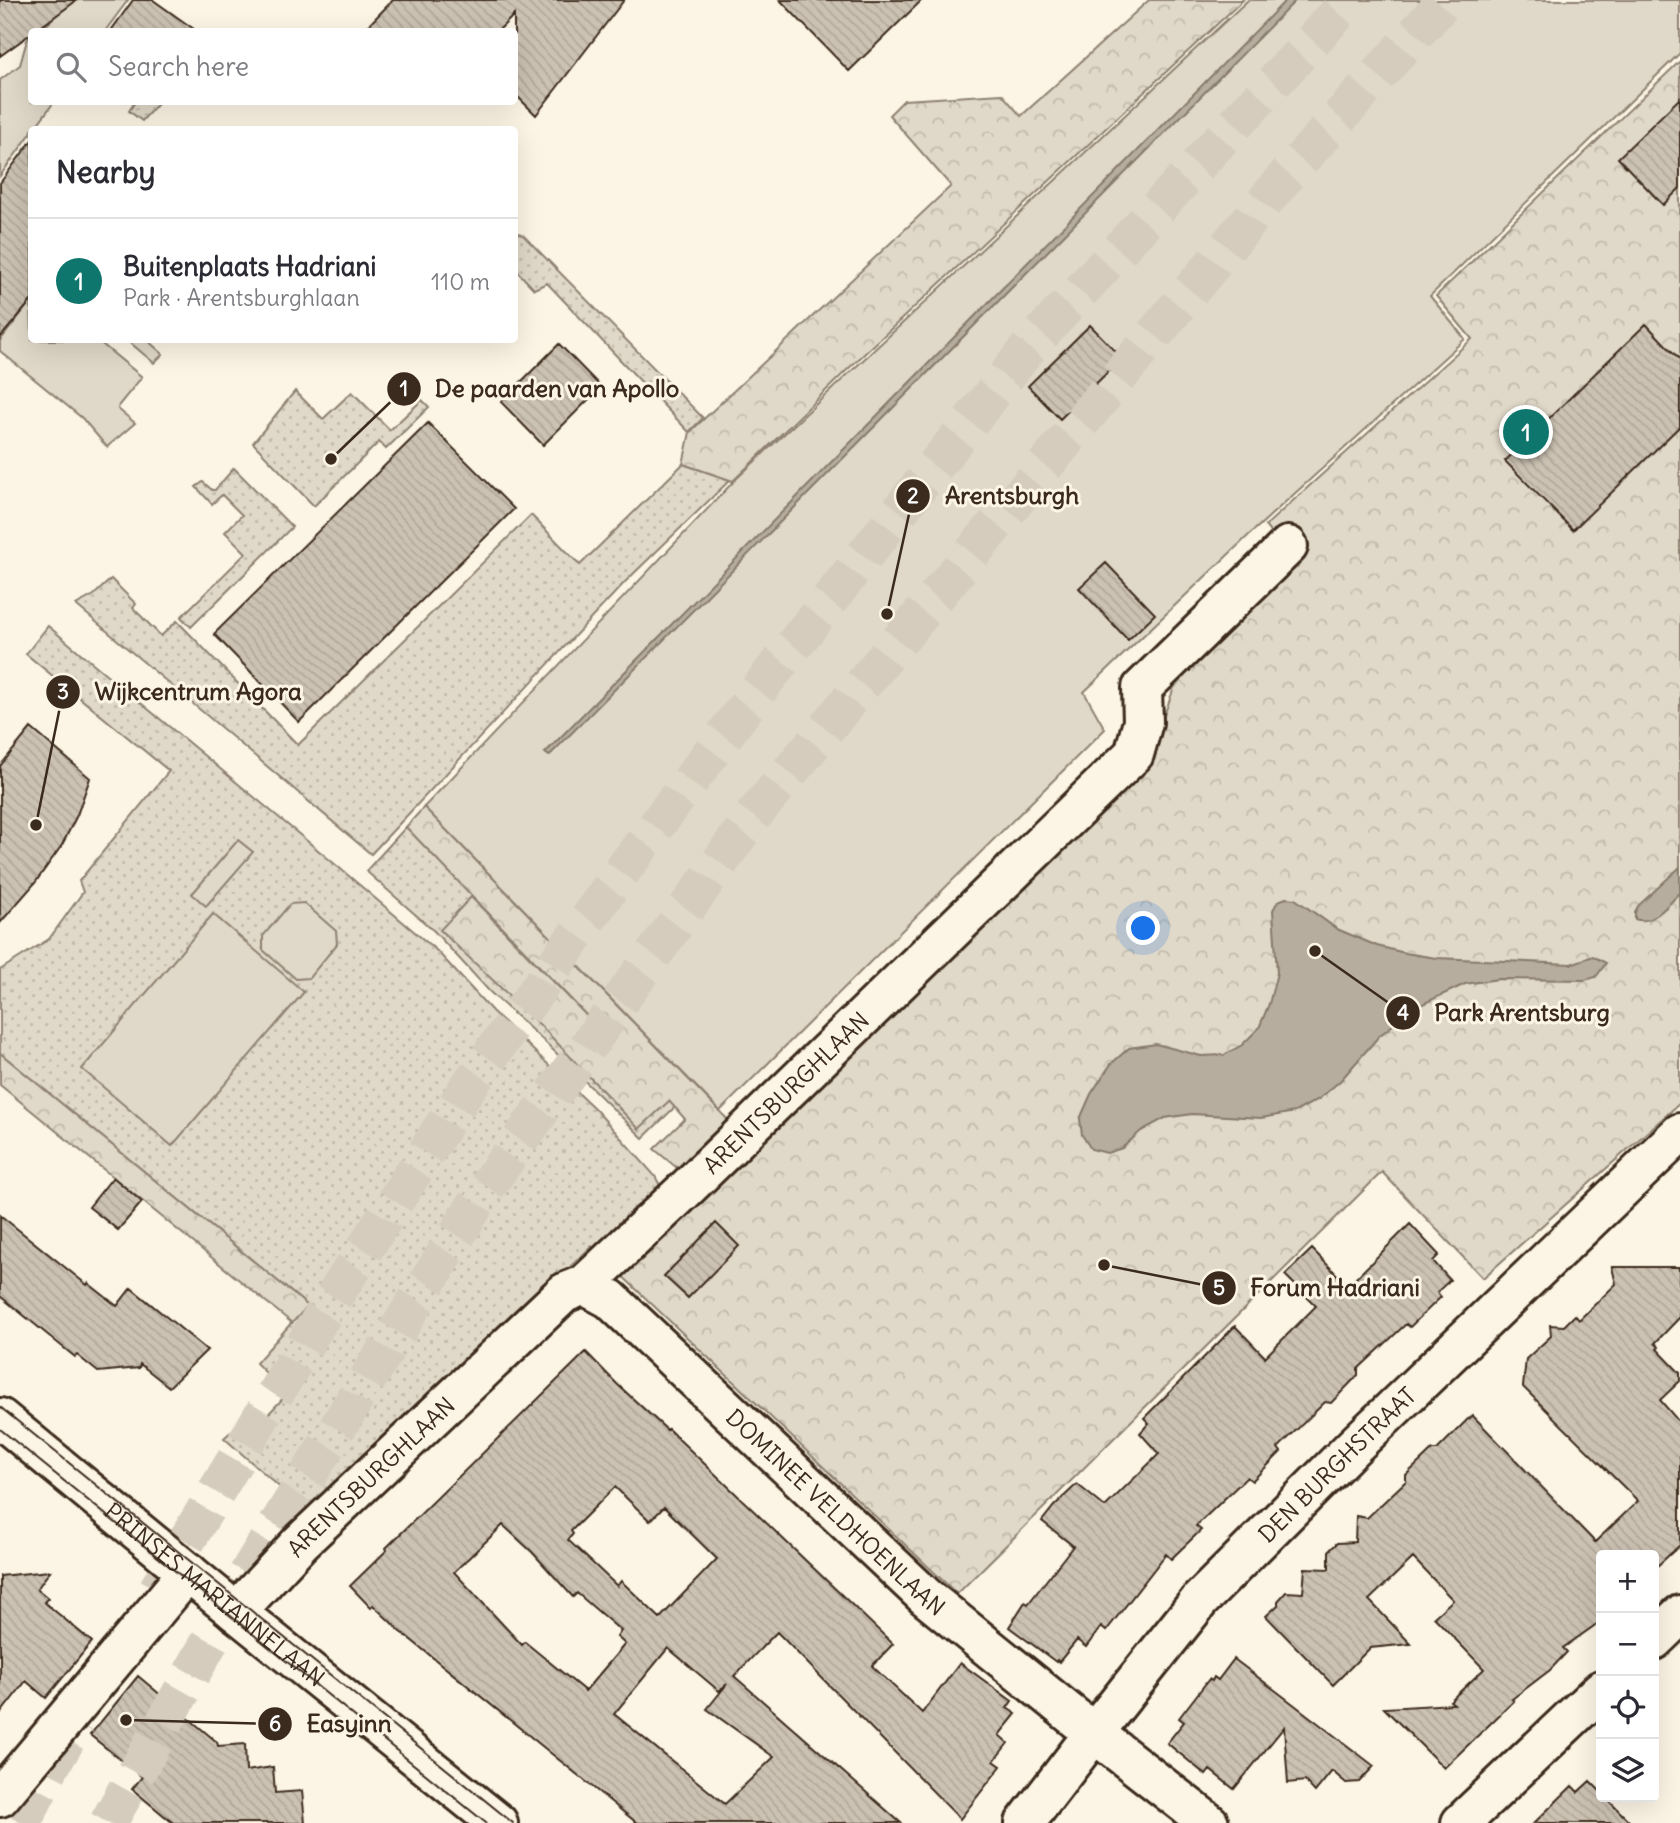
<!DOCTYPE html>
<meta charset="utf-8">
<style>
:root{--surface:#fff;--page:#f7f7f7;--text:#2b2b33;--muted:#7c7c81;--line:#e1e1e2;--accent:#0f766e}
body{margin:0;font-family:Delius,sans-serif;background:var(--page);color:var(--text)}
.controls{position:absolute;right:21px;bottom:21px;display:grid;overflow:hidden;border-radius:7px;box-shadow:0 7px 28px #0002}
.controls button{width:63px;height:63px;display:grid;place-items:center;padding:0;border:0;border-bottom:2px solid var(--line);background:var(--surface);color:var(--text);font:35px sans-serif}
.you{position:absolute;left:1144px;top:929px;width:24px;height:24px;margin:-18px;border:5px solid #fff;border-radius:50%;background:#1a73e8;box-shadow:0 0 0 10px #1a73e833}
.badge{display:grid;place-items:center;width:46px;height:46px;border-radius:50%;background:var(--accent);color:#fff;font-size:23px;font-weight:700}
.pin{position:absolute;translate:-50% -50%;border:4px solid #fff;box-shadow:0 2px 7px #0006}
.list{margin:0;padding:0;list-style:none}
h2{display:flex;justify-content:space-between;align-items:center;height:91px;margin:0;padding:0 28px;font-size:30px}
h2 small{font-size:23px;font-weight:400;color:var(--muted)}
.list li{display:grid;grid-template-columns:46px 1fr auto;gap:21px;align-items:center;box-sizing:border-box;height:126px;padding:0 28px;border-top:2px solid var(--line)}
.list b{display:block;font-size:26px;white-space:nowrap}
.list p{margin:0;font-size:23px;white-space:nowrap;color:var(--muted)}
.list em{font-size:23px;font-style:normal;color:var(--muted)}
.icon{flex:none;width:38px;height:38px;fill:none;stroke:currentColor;stroke-width:2;stroke-linecap:round;stroke-linejoin:round}
.map{position:relative;flex:none;width:1680px;height:1823px;overflow:hidden}
.search{position:absolute;background:var(--surface);box-shadow:0 7px 28px #0002;left:28px;top:28px;width:490px;height:77px;display:flex;align-items:center;gap:18px;box-sizing:border-box;padding:0 24px;border-radius:7px;color:var(--muted);font-size:26px}
.panel{position:absolute;background:var(--surface);box-shadow:0 7px 28px #0002;left:28px;top:126px;width:490px;height:217px;border-radius:7px}
.map>svg:first-child{display:block}
.grass{fill:url(#grass-dots);stroke:#8e8173;stroke-width:2}
.forest{fill:url(#forest-crowns);stroke:#8e8173;stroke-width:2}
.garden{fill:#e0d8c8;stroke:#8e8173;stroke-width:2}
.water{fill:#b7ad9e;stroke:#85796b;stroke-width:2}
.building{fill:url(#building-back-hatch);stroke:#3b2a1e;stroke-width:2;fill-rule:evenodd}
.lines{fill:none;stroke-linecap:round;stroke-linejoin:round}
.primary-tunnel{stroke:#d5ccbd;stroke-width:38;stroke-dasharray:38 19;stroke-linecap:butt}
.minor-casing{stroke:#3b2a1e;stroke-width:44}
.tertiary-casing{stroke:#3b2a1e;stroke-width:44}
.minor{stroke:#fcf5e5;stroke-width:38}
.tertiary{stroke:#fcf5e5;stroke-width:38}
.tram{stroke:#3b2a1e;stroke-width:2}
.labels{text-anchor:middle;dominant-baseline:central;stroke-width:6;stroke-linejoin:round;paint-order:stroke}
.street-label{font-size:23px;fill:#3b2a1e;stroke:#fcf5e5}
.leader{fill:none;stroke:#3b2a1e;stroke-width:2.5}
.callout-dot{fill:#3b2a1e;stroke:#fcf5e5;stroke-width:2.5}
.mark-label{font-size:21px;text-anchor:middle;font-weight:bold;fill:#fff}
.callout-label{font-size:24px;text-anchor:middle;font-weight:bold;fill:#3b2a1e;stroke:#fcf5e5;stroke-width:6;stroke-linejoin:round;paint-order:stroke}
</style>
<div class="map">
<svg width="1680" height="1823" viewBox="0 0 1680 1823">
<defs>
<pattern id="grass-dots" width="8" height="8" patternUnits="userSpaceOnUse" patternTransform="scale(1.75)"><rect width="8" height="8" fill="#e0d8c8"/><path d="M2 2h.1M6 6h.1" fill="none" stroke="#c1baab" stroke-width="1.8" stroke-linecap="round"/></pattern>
<pattern id="forest-crowns" width="20" height="18" patternUnits="userSpaceOnUse" patternTransform="scale(1.75)"><rect width="20" height="18" fill="#e0d8c8"/><path d="M2 6a3 3 0 1 1 6 0M12 15a3 3 0 1 1 6 0" fill="none" stroke="#c1baab"/></pattern>
<pattern id="building-back-hatch" width="6" height="6" patternUnits="userSpaceOnUse" patternTransform="scale(1.75)"><rect width="6" height="6" fill="#ccc2b3"/><path d="M-1 5l2 2M0 0l6 6M5-1l2 2" fill="none" stroke="#b0a79a"/></pattern>
</defs>
<rect width="100%" height="100%" fill="#fcf5e5"/>
<filter id="ink" filterUnits="userSpaceOnUse"><feTurbulence type="fractalNoise" baseFrequency=".0143" numOctaves="2"/><feDisplacementMap in="SourceGraphic" scale="14" xChannelSelector="R" yChannelSelector="G"/><feConvolveMatrix kernelMatrix="1 2 1 2 8 2 1 2 1" color-interpolation-filters="sRGB"/></filter>
<g filter="url(#ink)">
<path class="grass" d="M 135,102 L 159,102 L 142,121 L 129,111 Z
M 514,231 L 523,235 L 703,418 L 689,432 L 547,283 L 534,289 L 515,269 Z
M 295,391 L 323,419 L 352,392 L 390,430 L 422,400 L 429,407 L 386,449 L 379,442 L 314,506 L 253,443 Z
M 683,464 L 730,480 L 626,581 L 371,854 L 76,605 L 94,595 L 111,579 L 136,604 L 133,608 L 161,636 L 177,621 L 298,745 L 531,515 L 580,565 Z
M 234,468 L 292,527 L 191,627 L 181,617 L 246,553 L 225,532 L 242,515 L 222,495 L 212,504 L 196,487 L 203,482 L 212,490 L 215,490 Z
M 48,626 L 336,865 L 437,951 L 492,1011 L 595,1109 L 655,1176 L 663,1191 L 597,1251 L 592,1246 L 310,1514 L 224,1438 L 236,1427 L 260,1423 L 287,1394 L 256,1363 L 307,1305 L 0,1053 L 0,970 L 49,939 L 83,892 L 79,881 L 169,771 L 26,654 Z
M 406,827 L 675,1107 L 643,1138 L 546,1043 L 490,992 L 434,931 L 366,871 Z"/>
<path class="forest" d="M 1149,0 L 1243,0 L 847,370 L 733,481 L 683,464 L 690,432 L 951,186 L 889,115 L 904,100 L 1002,94 L 1021,116 Z
M 1680,61 L 1680,1103 L 1483,1278 L 1382,1172 L 957,1594 L 617,1271 L 1161,724 L 1181,668 L 1274,537 L 1265,526 L 1472,339 L 1436,296 Z
M 424,807 L 732,1124 L 686,1168 L 676,1167 L 654,1149 L 685,1119 L 669,1101 L 639,1129 L 540,1025 L 440,930 L 471,897 L 613,1043 L 406,827 Z
M 0,1053 L 308,1306 L 292,1323 L 0,1085 Z"/>
<path class="garden" d="M 57,0 L 128,0 L 105,31 L 38,32 L 50,22 Z
M 1248,0 L 1680,0 L 1680,53 L 1430,296 L 1465,339 L 1249,535 L 1084,692 L 1105,729 L 720,1111 L 424,807 L 735,480 Z
M 31,36 L 32,102 L 54,102 L 34,129 L 32,130 L 31,133 L 0,176 L 0,80 L 20,65 L 27,40 Z
M 31,301 L 32,340 L 97,340 L 142,377 L 119,405 L 118,409 L 135,423 L 107,447 L 82,418 L 0,351 L 0,341 Z
M 127,340 L 147,340 L 163,354 L 154,363 Z
M 238,840 L 253,852 L 206,906 L 192,894 Z
M 304,903 L 336,931 L 337,944 L 309,978 L 296,979 L 263,950 L 263,936 L 290,904 Z
M 213,914 L 304,992 L 172,1146 L 82,1069 Z"/>
<path class="water" d="M 1286,0 L 1296,0 L 549,756 L 545,753 Z
M 1680,867 L 1680,893 C 1668,904 1653,926 1635,919 L 1635,912 L 1638,906 Z
M 1286,898 L 1295,899 L 1337,929 L 1377,946 L 1405,953 L 1436,958 L 1571,964 L 1593,956 L 1606,963 L 1596,977 L 1585,980 L 1498,979 L 1465,984 L 1416,1007 L 1379,1036 L 1341,1080 L 1319,1099 L 1295,1112 L 1261,1118 L 1192,1114 L 1165,1118 L 1141,1131 L 1122,1148 L 1107,1153 L 1091,1149 L 1082,1135 L 1080,1119 L 1091,1094 L 1111,1064 L 1129,1048 L 1156,1044 L 1201,1056 L 1224,1055 L 1242,1045 L 1259,1028 L 1269,1004 L 1277,973 L 1273,910 L 1278,901 Z"/>
<path class="building" d="M 0,0 L 77,0 L 34,32 L 32,32 L 32,33 L 0,56 Z
M 133,0 L 153,0 L 198,32 L 110,32 Z
M 393,0 L 624,0 L 536,115 L 514,93 L 514,15 L 497,32 L 362,32 Z
M 780,0 L 922,0 L 849,71 Z
M 1680,98 L 1680,188 L 1663,205 L 1618,158 Z
M 32,140 L 32,300 L 0,338 L 0,183 Z
M 1646,324 L 1680,360 L 1680,426 L 1573,530 L 1505,461 Z
M 1090,325 L 1122,358 L 1060,419 L 1028,386 Z
M 559,344 L 601,387 L 543,445 L 501,402 Z
M 428,423 L 514,509 L 299,722 L 214,634 Z
M 1106,563 L 1155,614 L 1128,640 L 1079,588 Z
M 31,728 L 90,778 L 77,815 L 62,845 L 35,883 L 0,923 L 0,766 Z
M 113,1177 L 142,1202 L 118,1230 L 89,1207 Z
M 0,1215 L 87,1285 L 88,1283 L 117,1306 L 131,1288 L 207,1350 L 169,1387 L 140,1364 L 139,1368 L 98,1372 L 77,1355 L 75,1357 L 0,1296 Z
M 716,1223 L 739,1246 L 688,1298 L 664,1276 Z
M 1410,1224 L 1439,1255 L 1433,1261 L 1450,1280 L 1437,1292 L 1441,1297 L 1410,1327 L 1406,1324 L 1358,1369 L 1358,1375 L 1331,1403 L 1325,1402 L 1278,1448 L 1281,1452 L 1252,1481 L 1247,1477 L 1221,1502 L 1196,1526 L 1201,1530 L 1171,1559 L 1166,1554 L 1106,1631 L 1101,1627 L 1086,1647 L 1077,1640 L 1059,1662 L 1057,1660 L 1056,1662 L 1009,1627 L 1025,1602 L 1028,1604 L 1073,1546 L 1042,1521 L 1054,1506 L 1077,1484 L 1105,1507 L 1159,1454 L 1140,1433 L 1149,1423 L 1144,1418 L 1235,1326 L 1265,1357 L 1316,1306 L 1285,1275 L 1312,1249 L 1348,1286 Z
M 1612,1267 L 1680,1267 L 1680,1317 L 1655,1343 L 1659,1347 L 1657,1349 L 1680,1373 L 1680,1381 L 1660,1400 L 1680,1423 L 1680,1545 L 1654,1569 L 1654,1555 L 1601,1555 L 1601,1621 L 1563,1648 L 1567,1652 L 1550,1670 L 1512,1699 L 1514,1701 L 1444,1768 L 1384,1708 L 1454,1704 L 1450,1701 L 1484,1669 L 1434,1617 L 1453,1600 L 1413,1558 L 1369,1600 L 1411,1644 L 1370,1648 L 1333,1685 L 1266,1616 L 1278,1605 L 1278,1601 L 1286,1592 L 1303,1593 L 1305,1568 L 1329,1569 L 1329,1551 L 1337,1543 L 1355,1542 L 1356,1516 L 1367,1518 L 1406,1481 L 1406,1475 L 1432,1450 L 1437,1450 L 1472,1415 L 1595,1542 L 1638,1501 L 1523,1387 L 1526,1359 L 1551,1336 L 1550,1325 L 1564,1326 L 1575,1315 L 1579,1320 L 1616,1284 Z
M 586,1352 L 617,1384 L 667,1430 L 668,1429 L 893,1644 L 872,1666 L 922,1713 L 960,1663 L 1012,1701 L 1007,1708 L 1016,1714 L 999,1735 L 1008,1743 L 994,1761 L 1001,1766 L 960,1819 L 777,1632 L 734,1676 L 901,1823 L 637,1823 L 400,1631 L 373,1605 L 371,1608 L 350,1586 L 387,1550 L 386,1548 ZM 615,1487 L 650,1521 L 664,1507 L 717,1559 L 660,1618 L 621,1581 L 617,1586 L 568,1540 L 573,1534 L 571,1531 ZM 503,1525 L 532,1552 L 573,1597 L 577,1593 L 621,1631 L 617,1637 L 625,1644 L 585,1691 L 525,1642 L 522,1645 L 454,1572 ZM 668,1648 L 719,1691 L 727,1684 L 707,1709 L 774,1757 L 725,1804 L 614,1714 Z
M 50,1571 L 37,1589 L 48,1598 L 44,1602 L 92,1642 L 46,1698 L 26,1681 L 0,1714 L 0,1576 Z
M 1234,1659 L 1288,1700 L 1374,1766 L 1359,1782 L 1346,1783 L 1332,1771 L 1315,1792 L 1305,1781 L 1288,1783 L 1284,1727 L 1234,1789 L 1210,1770 L 1206,1775 L 1167,1743 L 1184,1722 L 1179,1718 L 1209,1679 L 1212,1681 L 1214,1677 L 1218,1680 Z
M 138,1676 L 217,1742 L 218,1746 L 245,1744 L 246,1771 L 273,1767 L 275,1793 L 302,1791 L 305,1823 L 173,1823 L 132,1789 L 142,1777 L 90,1735 Z
M 1590,1781 L 1601,1792 L 1601,1797 L 1605,1797 L 1631,1823 L 1534,1823 L 1572,1786 L 1578,1792 Z"/>
<g class="lines">
<path class="primary-tunnel" d="M 157,1590 L 323,1314 L 466,1090 L 622,871 L 763,684 L 1029,347 L 1350,0
M 22,1823 L 51,1766 L 77,1722
M 108,1823 L 252,1566 L 485,1189 L 753,816 L 1287,175 L 1446,0"/>
<g class="minor-casing">
<g id="minor">
<path id="s1" d="M 584,1285 L 610,1299 L 926,1597 L 1094,1733 L 1209,1823"/>
<path id="s2" d="M 236,1612 L 300,1543 L 564,1293 L 584,1285 L 686,1189 L 1134,754 L 1143,722 L 1142,688 L 1288,546"/>
<path d="M 1654,1640 L 1680,1615"/>
<path d="M 0,1797 L 188,1572"/>
<path id="s3" d="M 1025,1823 L 1094,1733 L 1200,1600 L 1354,1446 L 1680,1133"/>
<path d="M 1461,1823 L 1601,1690"/>
</g>
</g>
<g class="tertiary-casing">
<g id="tertiary">
<path id="s4" d="M 0,1418 L 236,1612 L 498,1823"/>
</g>
</g>
<use href="#minor" class="minor"/>
<use href="#tertiary" class="tertiary"/>
<path class="tram" d="M 0,1407 L 513,1823
M 0,1429 L 486,1823"/>
</g>
</g>
<g class="labels">
<g class="street-label">
<text stroke="none"><textPath href="#s2" startOffset="758">ARENTSBURGHLAAN</textPath></text>
<text stroke="none"><textPath href="#s3" startOffset="476">DEN BURGHSTRAAT</textPath></text>
<text stroke="none"><textPath href="#s2" startOffset="191">ARENTSBURGHLAAN</textPath></text>
<text stroke="none"><textPath href="#s1" startOffset="340">DOMINEE VELDHOENLAAN</textPath></text>
<text stroke="none"><textPath href="#s4" startOffset="278">PRINSES MARIANNELAAN</textPath></text>
</g>
</g>
<path class="leader" d="M331 459L404 389M887 614L913 496M36 825L63 692M1315 951L1403 1013M1104 1265L1219 1288M126 1720L275 1724"/>
<g class="callout-dot">
<circle cx="331" cy="459" r="7"/>
<circle cx="887" cy="614" r="7"/>
<circle cx="36" cy="825" r="7"/>
<circle cx="1315" cy="951" r="7"/>
<circle cx="1104" cy="1265" r="7"/>
<circle cx="126" cy="1720" r="7"/>
<circle cx="404" cy="389" r="18"/>
<circle cx="913" cy="496" r="18"/>
<circle cx="63" cy="692" r="18"/>
<circle cx="1403" cy="1013" r="18"/>
<circle cx="1219" cy="1288" r="18"/>
<circle cx="275" cy="1724" r="18"/>
</g>
<g class="mark-label">
<text x="404" y="396">1</text>
<text x="913" y="503">2</text>
<text x="63" y="699">3</text>
<text x="1403" y="1020">4</text>
<text x="1219" y="1295">5</text>
<text x="275" y="1731">6</text>
</g>
<g class="callout-label">
<text x="557" y="397">De paarden van Apollo</text>
<text x="1012" y="504">Arentsburgh</text>
<text x="198" y="700">Wijkcentrum Agora</text>
<text x="1522" y="1021">Park Arentsburg</text>
<text x="1335" y="1296">Forum Hadriani</text>
<text x="349" y="1732">Easyinn</text>
</g>
</svg>
<div class="controls">
<button>+</button>
<button>−</button>
<button><svg class="icon" aria-label="locate" viewBox="0 0 24 24"><circle cx="12" cy="12" r="6"/><path d="M12 2v4M12 18v4M2 12h4M18 12h4"/></svg></button>
<button><svg class="icon" aria-label="layers" viewBox="0 0 24 24"><path d="M12 4l9 5-9 5-9-5zM3 14l9 5 9-5"/></svg></button>
</div>
<div class="you"></div>
<div class="pin badge" style="left:1526px;top:432px">1</div>
<div class="search"><svg class="icon" aria-label="search" viewBox="0 0 24 24"><circle cx="10" cy="10" r="6"/><path d="M15 15l6 6"/></svg>Search here</div>
<section class="panel">
<h2>Nearby<small></small></h2>
<ul class="list">
<li><span class="badge">1</span><div><b>Buitenplaats Hadriani</b><p>Park · Arentsburghlaan</p></div><em>110 m</em></li>
</ul>
</section>
</div>
